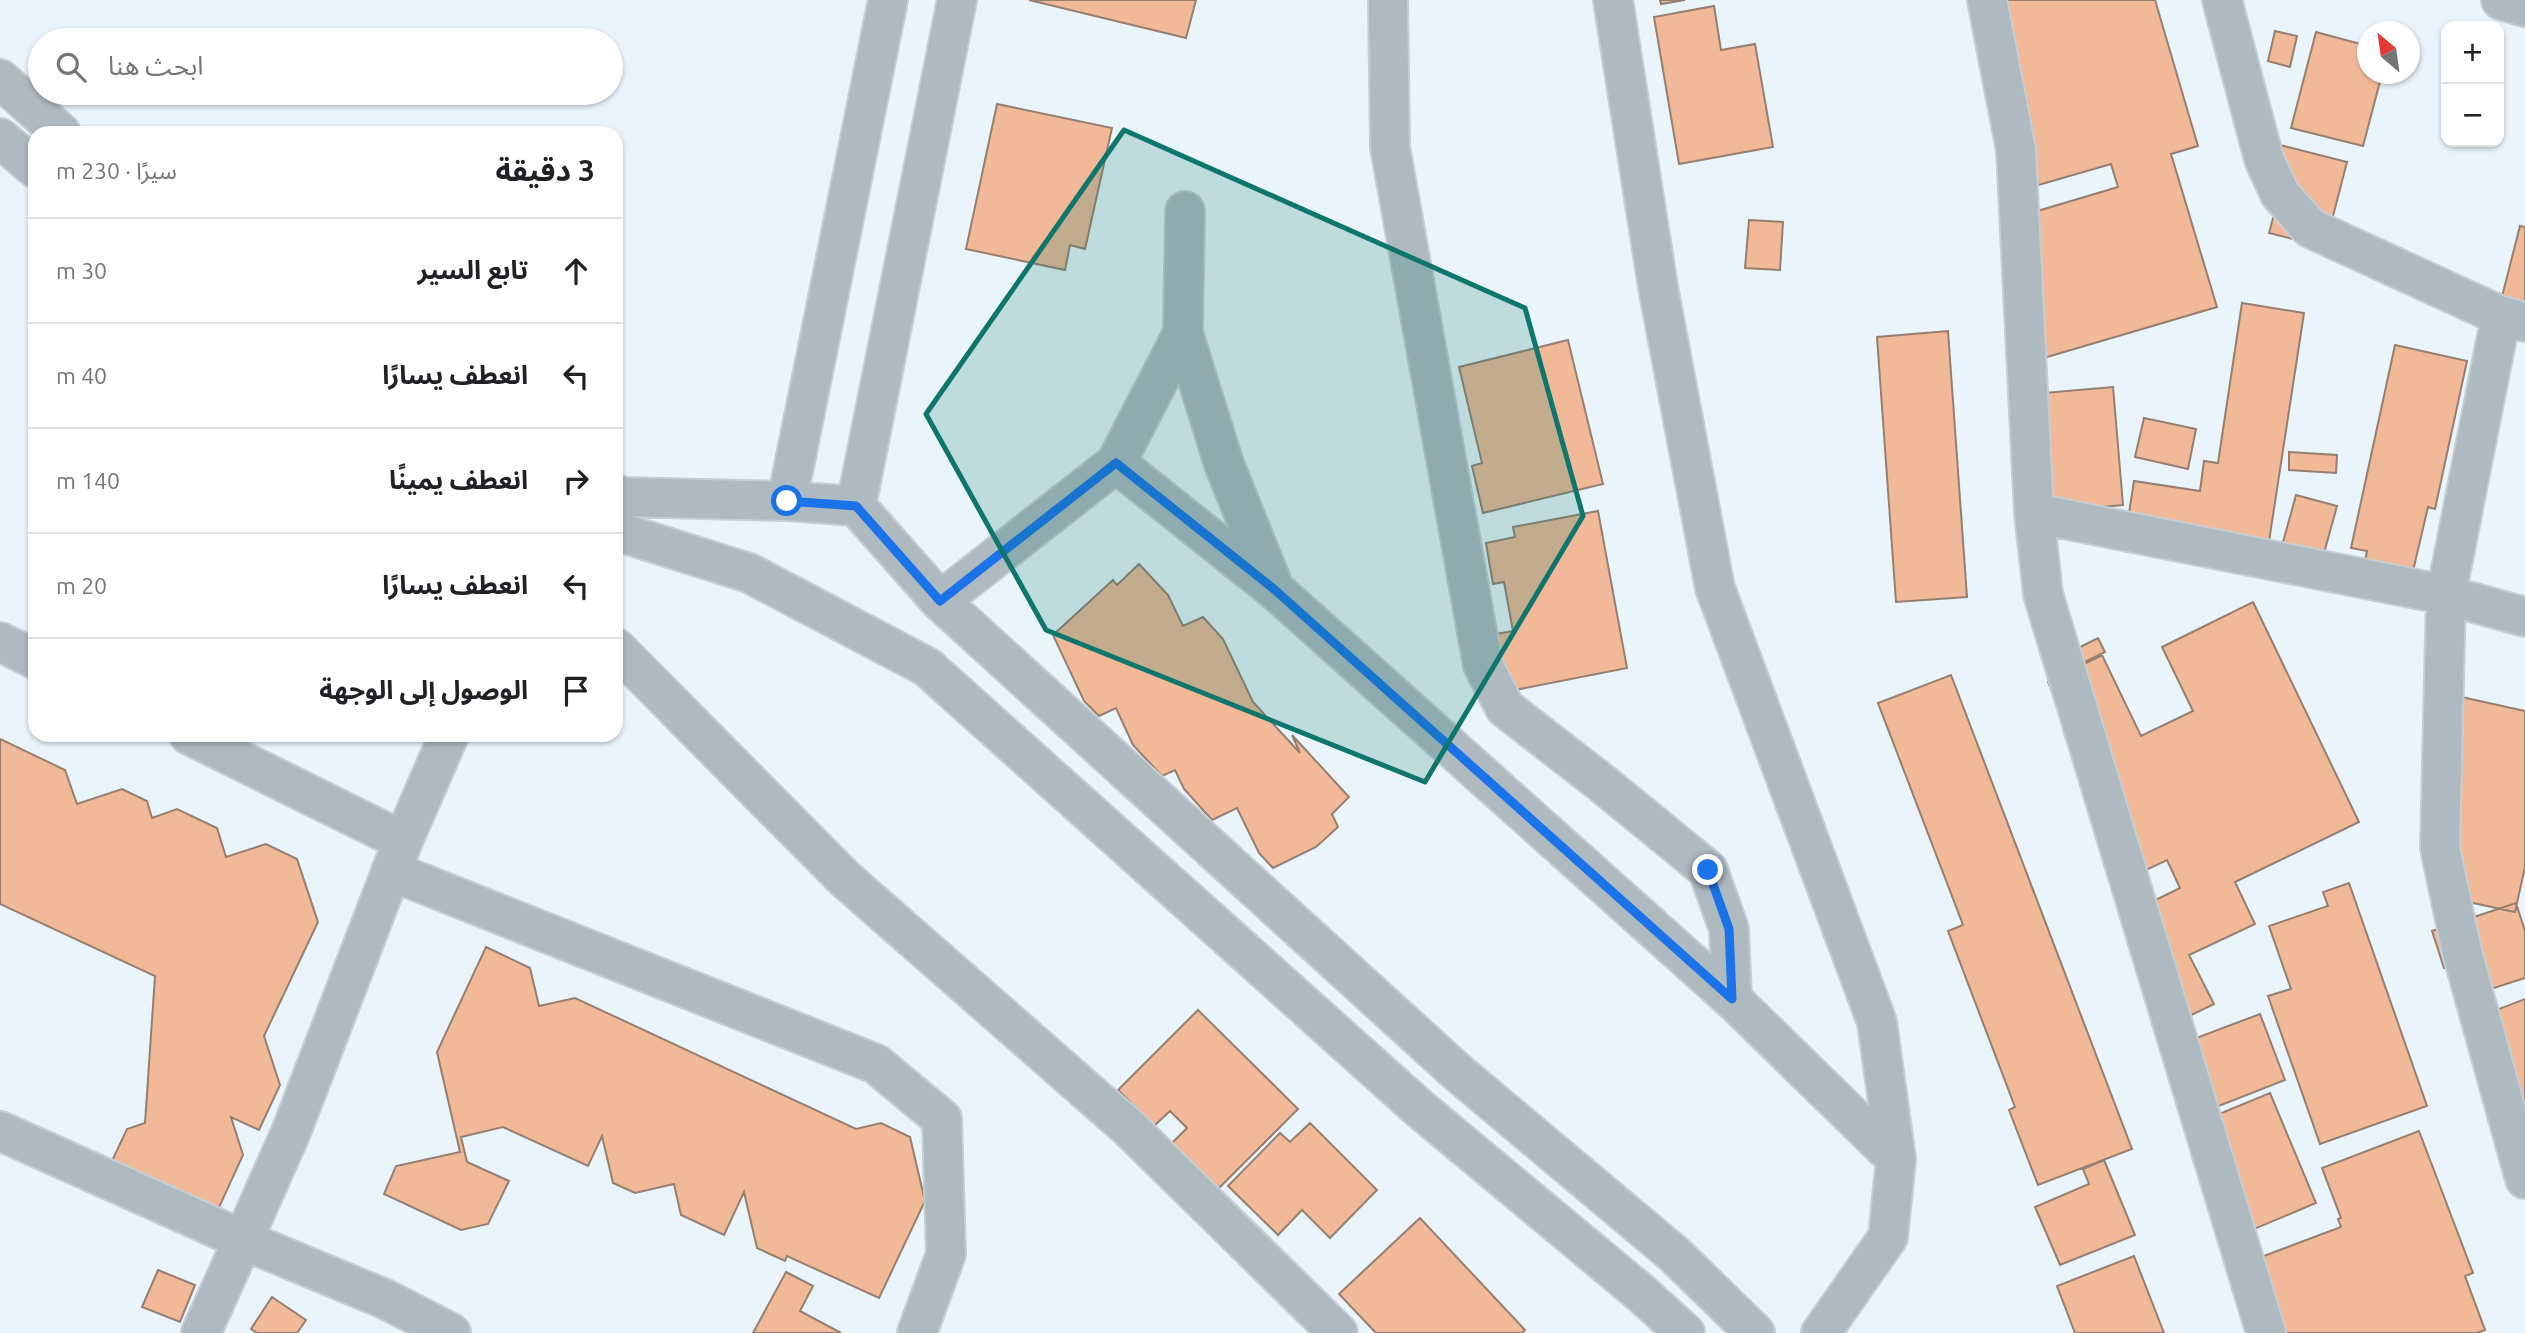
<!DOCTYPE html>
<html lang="ar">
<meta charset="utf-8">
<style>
:root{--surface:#fff;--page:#f2f2f2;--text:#202124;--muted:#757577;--line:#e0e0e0}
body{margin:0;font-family:Ubuntu,"Noto Sans Arabic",sans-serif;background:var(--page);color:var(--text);direction:rtl}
.controls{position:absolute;right:21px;top:21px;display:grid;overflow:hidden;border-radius:14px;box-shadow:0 2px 5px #0004}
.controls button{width:63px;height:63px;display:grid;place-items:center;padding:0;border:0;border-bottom:2px solid var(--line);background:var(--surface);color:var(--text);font:35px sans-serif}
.compass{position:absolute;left:2357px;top:21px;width:63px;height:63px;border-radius:50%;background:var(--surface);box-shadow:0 2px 5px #0004;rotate:331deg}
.stop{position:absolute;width:21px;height:21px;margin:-16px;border:5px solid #1a73e8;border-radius:50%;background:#fff}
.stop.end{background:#1a73e8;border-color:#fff;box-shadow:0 2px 7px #0008}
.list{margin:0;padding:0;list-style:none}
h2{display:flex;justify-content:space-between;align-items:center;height:91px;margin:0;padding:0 28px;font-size:30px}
h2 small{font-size:23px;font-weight:400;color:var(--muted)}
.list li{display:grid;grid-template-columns:46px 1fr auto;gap:21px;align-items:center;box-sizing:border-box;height:105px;padding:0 28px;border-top:2px solid var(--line)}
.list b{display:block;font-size:26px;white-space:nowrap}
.list em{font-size:23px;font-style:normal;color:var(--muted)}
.icon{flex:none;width:38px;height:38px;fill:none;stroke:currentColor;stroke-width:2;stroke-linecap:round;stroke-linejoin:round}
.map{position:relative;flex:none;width:2525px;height:1333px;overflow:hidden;direction:ltr}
.search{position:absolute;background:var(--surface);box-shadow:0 2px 5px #0004;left:28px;top:28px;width:595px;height:77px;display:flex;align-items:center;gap:18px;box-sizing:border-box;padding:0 24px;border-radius:38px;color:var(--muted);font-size:26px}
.panel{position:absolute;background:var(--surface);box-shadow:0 2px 5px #0004;left:28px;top:126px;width:595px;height:616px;border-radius:21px;direction:rtl}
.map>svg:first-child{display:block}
.building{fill:#f1b997;stroke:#967f71;stroke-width:2}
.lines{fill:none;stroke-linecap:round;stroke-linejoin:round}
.street-casing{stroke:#c4ced4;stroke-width:42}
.street{stroke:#aeb9c0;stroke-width:38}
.route{stroke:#1a73e8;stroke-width:9}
.marked{fill:#0f766e;fill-opacity:0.2;stroke:#0f766e;stroke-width:5;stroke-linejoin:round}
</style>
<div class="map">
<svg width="2525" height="1333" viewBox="0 0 2525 1333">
<rect width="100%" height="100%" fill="#eaf5fb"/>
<path class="building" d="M 1029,0 L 1196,0 L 1186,38 Z
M 1660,0 L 1685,0 L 1661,4 Z
M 1996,0 L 2155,0 L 2198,146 L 2171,154 L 2217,307 L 2037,360 L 2014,285 L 2042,277 L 2024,215 L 2118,187 L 2111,164 L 2035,186 Z
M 1714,6 L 1721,50 L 1755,44 L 1773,147 L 1679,164 L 1654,17 Z
M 2275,31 L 2297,36 L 2290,67 L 2268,61 Z
M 2316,32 L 2368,46 L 2368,74 L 2382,74 L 2363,146 L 2291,128 Z
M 997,104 L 1112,128 L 1085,249 L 1070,245 L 1065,270 L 966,249 Z
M 2272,143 L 2347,162 L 2325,247 L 2269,233 L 2279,196 Z
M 1749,220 L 1783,222 L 1780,270 L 1745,268 Z
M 2520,226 L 2525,227 L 2525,331 L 2495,324 Z
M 2242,303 L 2304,313 L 2266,561 L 2183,560 L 2123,551 L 2134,481 L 2200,491 L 2204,461 L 2218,463 Z
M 1948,331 L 1967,597 L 1896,602 L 1877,337 Z
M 1568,340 L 1603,484 L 1483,513 L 1472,466 L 1482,463 L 1459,367 Z
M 2395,345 L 2467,361 L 2435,509 L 2428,507 L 2405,605 L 2358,595 L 2367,551 L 2351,548 Z
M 2113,387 L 2123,505 L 2020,514 L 2010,396 Z
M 2144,418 L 2196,429 L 2188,469 L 2135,457 Z
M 2289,452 L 2337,455 L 2336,473 L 2289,470 Z
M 2296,495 L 2337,506 L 2318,575 L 2277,564 Z
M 1598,511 L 1627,668 L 1500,693 L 1490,635 L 1513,631 L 1504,582 L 1493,584 L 1486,543 L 1515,537 L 1513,527 Z
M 1139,564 L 1168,595 L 1183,626 L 1203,617 L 1223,639 L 1253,702 L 1300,753 L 1292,735 L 1349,797 L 1332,814 L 1338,827 L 1316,847 L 1273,868 L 1259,853 L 1237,808 L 1212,820 L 1184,789 L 1175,770 L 1162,776 L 1133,745 L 1116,708 L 1099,716 L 1084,701 L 1053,635 L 1113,580 L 1117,585 Z
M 2253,602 L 2359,822 L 2235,882 L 2255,924 L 2189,955 L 2214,1004 L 2179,1021 L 2127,914 L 2180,888 L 2167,860 L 2129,878 L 2048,682 L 2102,655 L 2141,736 L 2193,711 L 2162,647 Z
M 2098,638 L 2105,652 L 2077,666 L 2070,652 Z
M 1951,675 L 2132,1149 L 2038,1185 L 2009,1110 L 2015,1107 L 1948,931 L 1963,925 L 1878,703 Z
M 2457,696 L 2525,711 L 2525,867 L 2515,912 L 2431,894 Z
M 0,739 L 65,770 L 77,804 L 122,789 L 147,801 L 152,818 L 177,809 L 217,828 L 226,857 L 266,844 L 297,859 L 318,922 L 264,1036 L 280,1085 L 259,1130 L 231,1117 L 243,1155 L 216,1214 L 110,1165 L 127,1129 L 145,1123 L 155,976 L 0,904 Z
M 2349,883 L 2427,1106 L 2320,1144 L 2268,996 L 2291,989 L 2269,926 L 2328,906 L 2323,892 Z
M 2516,903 L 2525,931 L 2525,978 L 2469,996 L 2459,963 L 2444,968 L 2432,931 Z
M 486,947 L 530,968 L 539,1006 L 575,998 L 856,1129 L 881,1123 L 910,1137 L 925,1201 L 879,1298 L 787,1256 L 785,1261 L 757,1248 L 744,1192 L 724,1235 L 681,1215 L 674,1184 L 635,1193 L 613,1183 L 602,1136 L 588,1166 L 503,1127 L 461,1137 L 467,1162 L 509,1181 L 488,1224 L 461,1230 L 384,1194 L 396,1166 L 460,1152 L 437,1052 Z
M 2525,999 L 2525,1113 L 2463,1023 Z
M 1198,1010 L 1298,1109 L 1217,1190 L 1171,1144 L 1187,1128 L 1170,1111 L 1154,1126 L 1118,1090 Z
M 2260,1014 L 2285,1080 L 2201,1113 L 2175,1046 Z
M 2270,1093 L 2316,1203 L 2240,1235 L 2202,1121 Z
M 1310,1123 L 1377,1190 L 1330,1238 L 1302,1210 L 1278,1235 L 1228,1186 L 1280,1133 L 1290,1142 Z
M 2419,1131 L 2473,1273 L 2465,1276 L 2485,1330 L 2477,1333 L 2253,1333 L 2229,1269 L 2341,1227 L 2338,1219 L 2341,1218 L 2322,1168 Z
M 2104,1160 L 2135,1235 L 2060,1265 L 2035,1207 L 2089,1184 L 2083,1169 Z
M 1420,1218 L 1525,1330 L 1522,1333 L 1376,1333 L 1339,1294 Z
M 2134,1256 L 2164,1333 L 2075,1333 L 2057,1286 Z
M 158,1270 L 195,1285 L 180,1322 L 142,1307 Z
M 786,1272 L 813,1286 L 800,1311 L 841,1333 L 753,1333 Z
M 272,1297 L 306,1320 L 297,1333 L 257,1333 L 251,1329 Z"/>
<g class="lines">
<g class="street-casing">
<path id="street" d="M 1388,0 L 1390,147 L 1483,665 L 1505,708 L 1603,784 L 1708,870 L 1729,929 L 1732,999
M 1613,0 L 1658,287 L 1715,588 L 1877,1022 L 1896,1159 L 1888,1237 L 1821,1333
M 1987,0 L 2016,150 L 2034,513 L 2043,594 L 2266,1333
M 2222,0 L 2264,159 L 2280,194 L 2310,228 L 2501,316 L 2525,322
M 2501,0 L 2525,7
M 0,79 L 61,133
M 0,138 L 35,168
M 2501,316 L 2446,595 L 2440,848 L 2462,952 L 2525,1179
M 1183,333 L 1224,464 L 1274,588
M 1116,463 L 1275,590 L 1732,999 L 1896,1159
M 616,494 L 623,497 L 787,501 L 856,506 L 940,601 L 1456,1071 L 1675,1255 L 1755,1333
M 787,501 L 888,0
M 856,506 L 957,0
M 2034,513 L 2446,595 L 2525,617
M 616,531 L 749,573 L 927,667 L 1420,1109 L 1642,1294 L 1685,1333
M 940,601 L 1116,463 L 1183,333 L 1185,211
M 0,642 L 35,659
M 616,648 L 844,878 L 1129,1128 L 1338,1333
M 189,735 L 403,841
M 449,735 L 403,841 L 291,1132 L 243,1240 L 385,1299 L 451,1333
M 391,871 L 876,1064 L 942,1119 L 946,1254 L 917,1333
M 0,1131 L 243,1240 L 201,1333"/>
</g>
<use href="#street" class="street"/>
</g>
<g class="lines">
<path class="route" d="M 787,501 L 856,506 L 940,601 L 1116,463 L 1275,590 L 1732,999 L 1729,929 L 1708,870"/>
</g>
<path class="marked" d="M 1124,130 L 1525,308 L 1583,516 L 1425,782 L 1046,630 L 926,414 Z"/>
</svg>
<div class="controls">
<button>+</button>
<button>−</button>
</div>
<svg class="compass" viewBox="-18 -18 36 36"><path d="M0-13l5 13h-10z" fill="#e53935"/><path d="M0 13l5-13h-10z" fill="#757577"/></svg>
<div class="stop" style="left:787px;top:501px"></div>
<div class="stop end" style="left:1708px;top:870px"></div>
<div class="search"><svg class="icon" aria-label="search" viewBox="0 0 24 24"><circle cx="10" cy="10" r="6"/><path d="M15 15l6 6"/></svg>ابحث هنا</div>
<section class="panel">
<h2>3 دقيقة<small>سيرًا · 230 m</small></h2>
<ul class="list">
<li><svg class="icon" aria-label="ahead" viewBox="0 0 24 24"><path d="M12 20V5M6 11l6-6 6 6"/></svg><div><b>تابع السير</b></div><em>30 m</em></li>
<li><svg class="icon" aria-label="left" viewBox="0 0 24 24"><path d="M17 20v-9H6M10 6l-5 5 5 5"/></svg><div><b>انعطف يسارًا</b></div><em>40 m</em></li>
<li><svg class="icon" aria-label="right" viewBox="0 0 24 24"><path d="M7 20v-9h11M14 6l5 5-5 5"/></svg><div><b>انعطف يمينًا</b></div><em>140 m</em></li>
<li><svg class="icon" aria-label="left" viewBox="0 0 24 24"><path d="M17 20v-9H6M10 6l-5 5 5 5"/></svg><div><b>انعطف يسارًا</b></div><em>20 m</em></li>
<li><svg class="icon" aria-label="arrive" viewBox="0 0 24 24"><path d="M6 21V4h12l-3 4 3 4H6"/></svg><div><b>الوصول إلى الوجهة</b></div></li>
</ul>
</section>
</div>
